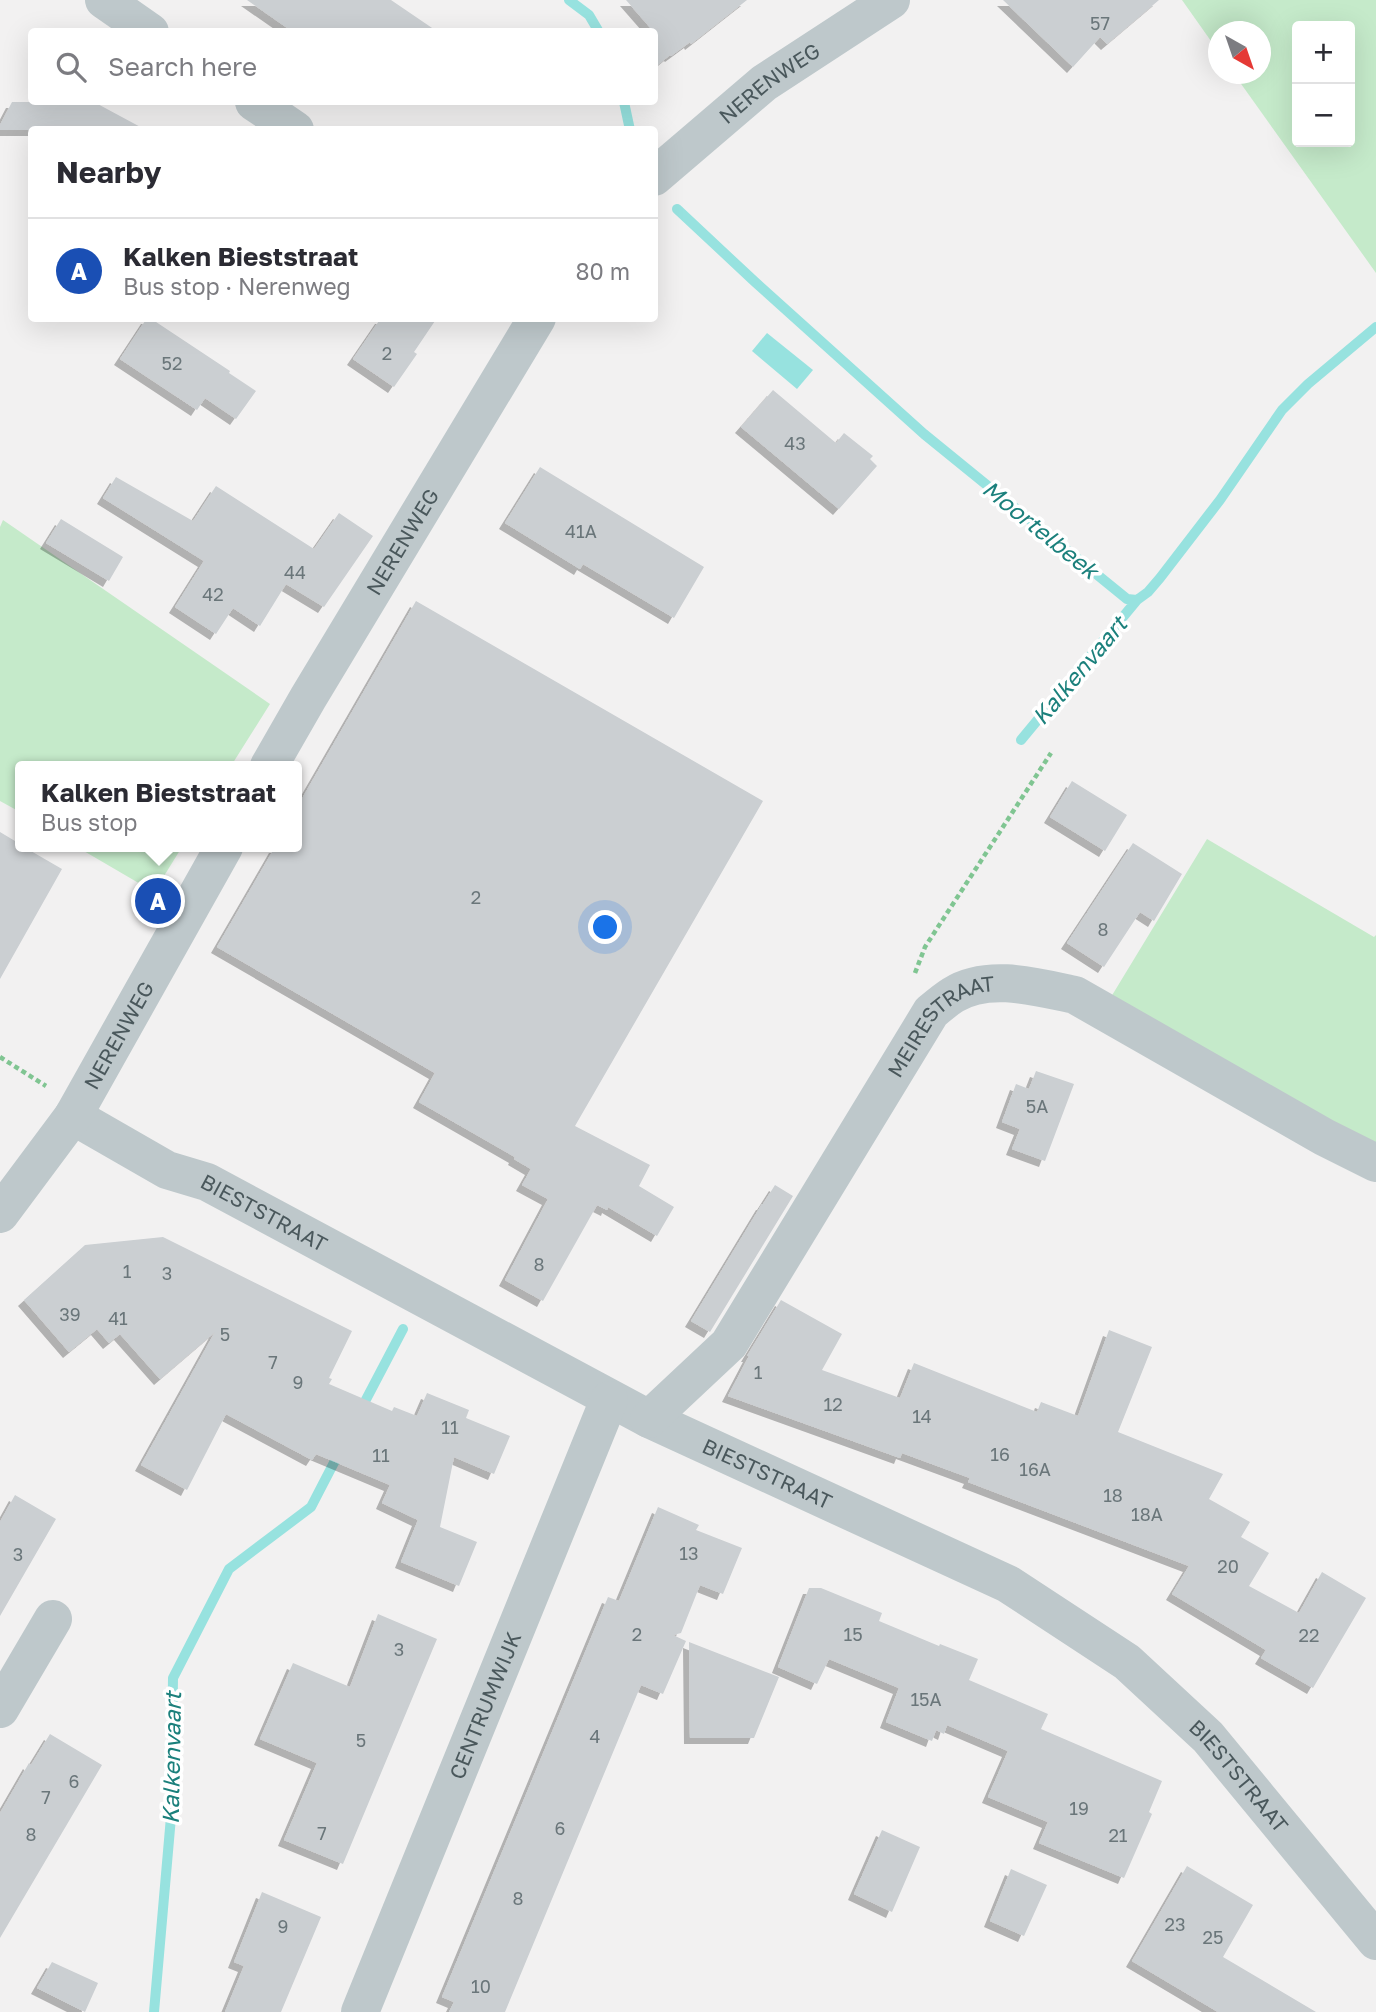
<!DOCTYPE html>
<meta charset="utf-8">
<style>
:root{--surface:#fff;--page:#f2f2f3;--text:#2b2b33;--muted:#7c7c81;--line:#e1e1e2;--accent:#2f9cce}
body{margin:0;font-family:"Golos Text",sans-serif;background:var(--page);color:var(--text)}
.controls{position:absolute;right:21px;top:21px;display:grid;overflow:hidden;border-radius:7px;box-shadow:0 7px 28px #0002}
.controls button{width:63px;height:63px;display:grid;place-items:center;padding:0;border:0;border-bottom:2px solid var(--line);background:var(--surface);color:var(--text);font:35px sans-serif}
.compass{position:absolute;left:1208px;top:21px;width:63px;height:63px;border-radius:50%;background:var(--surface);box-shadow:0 7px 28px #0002;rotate:140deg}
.you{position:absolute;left:606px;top:928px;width:24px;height:24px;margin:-18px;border:5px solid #fff;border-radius:50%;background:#1a73e8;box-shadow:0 0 0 10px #1a73e833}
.badge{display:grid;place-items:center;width:46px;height:46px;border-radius:50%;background:var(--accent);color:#fff;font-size:23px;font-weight:700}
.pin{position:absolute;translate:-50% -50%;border:4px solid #fff;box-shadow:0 2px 7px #0006}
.popup{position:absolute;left:15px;top:761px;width:287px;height:91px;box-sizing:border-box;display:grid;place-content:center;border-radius:7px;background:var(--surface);filter:drop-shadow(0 2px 5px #0005);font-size:23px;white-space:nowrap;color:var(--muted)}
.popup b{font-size:26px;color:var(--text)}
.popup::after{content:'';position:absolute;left:50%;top:100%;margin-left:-14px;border:14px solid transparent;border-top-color:var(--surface)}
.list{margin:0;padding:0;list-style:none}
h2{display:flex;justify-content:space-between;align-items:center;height:91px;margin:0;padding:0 28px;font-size:30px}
h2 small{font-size:23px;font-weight:400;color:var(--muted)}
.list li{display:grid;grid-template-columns:46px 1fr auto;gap:21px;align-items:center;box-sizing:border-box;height:105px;padding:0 28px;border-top:2px solid var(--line)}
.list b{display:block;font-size:26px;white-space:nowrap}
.list p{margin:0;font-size:23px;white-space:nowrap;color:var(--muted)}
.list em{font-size:23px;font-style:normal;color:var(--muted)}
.icon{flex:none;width:38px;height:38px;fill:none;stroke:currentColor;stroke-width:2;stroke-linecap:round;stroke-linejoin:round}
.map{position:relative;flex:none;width:1376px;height:2012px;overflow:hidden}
.search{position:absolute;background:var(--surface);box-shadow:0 7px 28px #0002;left:28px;top:28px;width:630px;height:77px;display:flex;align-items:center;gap:18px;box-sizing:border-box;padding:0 24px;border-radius:7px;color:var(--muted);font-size:26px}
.panel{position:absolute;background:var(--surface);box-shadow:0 7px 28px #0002;left:28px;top:126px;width:630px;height:196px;border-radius:7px}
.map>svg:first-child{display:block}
.green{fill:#c5eaca;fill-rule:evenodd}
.water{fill:#97e2df}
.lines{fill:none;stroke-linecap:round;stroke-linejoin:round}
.stream{stroke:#97e2df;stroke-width:10}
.building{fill:#cbcfd2;filter:url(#shadow)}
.path{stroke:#80c592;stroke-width:4.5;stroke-dasharray:5 3.5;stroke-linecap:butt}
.street{stroke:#bec8cb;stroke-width:38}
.labels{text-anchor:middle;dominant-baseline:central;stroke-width:7;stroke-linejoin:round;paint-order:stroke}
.number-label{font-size:18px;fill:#6a767a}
.street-label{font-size:21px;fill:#4a585c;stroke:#fff}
.water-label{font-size:23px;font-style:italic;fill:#1b807c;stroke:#fff}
</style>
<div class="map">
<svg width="1376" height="2012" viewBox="0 0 1376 2012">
<defs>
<filter id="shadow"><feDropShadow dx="-6" dy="6" stdDeviation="0" flood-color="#0004"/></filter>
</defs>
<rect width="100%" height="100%" fill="#f2f1f1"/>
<path class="green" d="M 1182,0 L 1376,0 L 1376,273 L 1234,74 L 1260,74 L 1260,32 L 1218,32 L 1218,51 ZM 1350,26 L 1350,142 L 1297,142 L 1297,26 Z
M 3,520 L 270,704 L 231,766 L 20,766 L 20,812 L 0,801 L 0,527 Z
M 1207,839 L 1374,937 L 1376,935 L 1376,1150 L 1111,997 Z
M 77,847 L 182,847 L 154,892 Z"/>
<path class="water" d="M 767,333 L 813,370 L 797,389 L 752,351 Z"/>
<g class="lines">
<path class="stream" d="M 569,0 L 589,15 L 599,32
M 624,102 L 630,130
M 677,209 L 754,281 L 924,434 L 1127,599 L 1137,600
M 1021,740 L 1137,600 L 1148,592 L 1160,578 L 1220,500 L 1282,410 L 1308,384 L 1376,327
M 360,1411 L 403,1329
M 154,2012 L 171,1817 L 173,1678 L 229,1569 L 311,1507 L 340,1451"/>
</g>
<path class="building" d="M 247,0 L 391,0 L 438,32 L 293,32 Z
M 626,0 L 747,0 L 691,44 L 690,42 L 671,56 L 670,55 L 654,68 L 654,32 Z
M 1003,0 L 1159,0 L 1107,44 L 1100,37 L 1073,67 Z
M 12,102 L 94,102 L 146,130 L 0,130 L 0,125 Z
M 147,318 L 150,318 L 230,371 L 229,373 L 256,391 L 236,419 L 205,398 L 197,410 L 120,359 Z
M 381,318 L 437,318 L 414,352 L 417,354 L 394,387 L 353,359 Z
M 773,390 L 836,443 L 844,433 L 873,456 L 870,459 L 877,466 L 839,509 L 741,427 Z
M 540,467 L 704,567 L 674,618 L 583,564 L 580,569 L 505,523 Z
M 116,477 L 193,521 L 216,486 L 314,549 L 339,513 L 373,536 L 324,607 L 286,584 L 260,626 L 233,608 L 216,634 L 175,607 L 204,561 L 103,498 Z
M 61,519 L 123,557 L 109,581 L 46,543 Z
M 416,601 L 763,801 L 575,1126 L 650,1165 L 639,1186 L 674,1207 L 657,1236 L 608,1207 L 607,1210 L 597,1205 L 543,1301 L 505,1280 L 548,1199 L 522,1185 L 531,1169 L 514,1159 L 515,1157 L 419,1102 L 435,1073 L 217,947 L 275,847 L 296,847 L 296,809 Z
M 1072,781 L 1127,815 L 1105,851 L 1050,817 Z
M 0,832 L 20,844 L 20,847 L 24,847 L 62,869 L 0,979 Z
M 1133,843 L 1182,874 L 1154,921 L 1140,912 L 1104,967 L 1067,943 Z
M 1036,1071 L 1074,1084 L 1045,1161 L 1012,1149 L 1020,1129 L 1002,1122 L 1016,1084 L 1029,1089 Z
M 775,1185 L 793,1196 L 710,1332 L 691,1321 L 762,1204 L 763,1204 Z
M 163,1237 L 352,1331 L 329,1378 L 332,1379 L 329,1384 L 392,1411 L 394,1407 L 417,1416 L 427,1393 L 469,1410 L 466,1418 L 510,1436 L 494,1474 L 454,1457 L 440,1527 L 477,1542 L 459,1586 L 401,1562 L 418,1520 L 382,1503 L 390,1485 L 316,1454 L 312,1460 L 226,1414 L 187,1490 L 141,1465 L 215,1332 L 160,1379 L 120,1334 L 109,1343 L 97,1329 L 69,1352 L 24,1300 L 85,1245 Z
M 781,1300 L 842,1334 L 822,1370 L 900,1398 L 914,1363 L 1037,1412 L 1041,1402 L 1078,1416 L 1109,1330 L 1152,1347 L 1118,1432 L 1223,1474 L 1209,1499 L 1250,1522 L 1241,1537 L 1269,1553 L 1249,1586 L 1299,1613 L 1322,1572 L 1366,1598 L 1313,1688 L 1261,1658 L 1266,1650 L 1172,1594 L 1189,1566 L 968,1482 L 970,1478 L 902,1453 L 900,1458 L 728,1396 L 749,1356 L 747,1356 Z
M 15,1495 L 56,1519 L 0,1616 L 0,1522 Z
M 658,1507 L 699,1525 L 696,1530 L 742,1548 L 723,1594 L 700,1585 L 681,1633 L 673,1635 L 686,1641 L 663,1694 L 641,1685 L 505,2012 L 449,2012 L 454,2002 L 442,1997 L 608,1597 L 619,1601 Z
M 809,1588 L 821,1588 L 882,1613 L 879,1621 L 939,1646 L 940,1644 L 978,1659 L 969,1680 L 1048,1714 L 1041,1729 L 1162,1781 L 1149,1812 L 1152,1814 L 1124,1878 L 1039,1843 L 1048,1822 L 988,1797 L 1008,1751 L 947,1725 L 944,1734 L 936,1730 L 932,1741 L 886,1722 L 899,1688 L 829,1659 L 817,1684 L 778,1667 Z
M 378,1614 L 437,1639 L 343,1864 L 284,1840 L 317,1763 L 260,1739 L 293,1663 L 350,1687 Z
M 689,1642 L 779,1677 L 754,1738 L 690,1738 Z
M 50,1734 L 102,1765 L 0,1938 L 0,1813 L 29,1763 L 31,1765 Z
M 882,1830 L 920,1847 L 892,1912 L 854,1894 Z
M 1187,1866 L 1253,1905 L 1223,1957 L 1316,2012 L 1218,2012 L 1132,1961 Z
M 1011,1869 L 1047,1885 L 1024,1936 L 990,1921 Z
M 262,1892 L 321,1917 L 281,2012 L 225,2012 L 244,1966 L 234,1962 Z
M 52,1962 L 98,1983 L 85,2012 L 37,1988 Z"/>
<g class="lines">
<path class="path" d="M 915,973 L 925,947 L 1051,753
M 0,1057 L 46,1086"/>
<g class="street">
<path d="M 104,0 L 150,32"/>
<path d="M 254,102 L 295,130"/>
<path id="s1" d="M 654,177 L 764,83 L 891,0"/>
<path id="s2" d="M 269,766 L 308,698 L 537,318"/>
<path id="s3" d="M 73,1116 L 167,1170 L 207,1182 L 649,1419 L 1008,1584 L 1127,1662 L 1208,1737 L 1376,1941"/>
<path id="s4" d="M 0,1214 L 73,1116 L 224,847"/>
<path id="s5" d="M 649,1419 L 729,1344 L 931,1012 C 938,1006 945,1000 953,995 C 988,973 1037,987 1075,995 L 1324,1137 L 1376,1163"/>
<path d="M 0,1709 L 53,1619"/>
<path id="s6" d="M 360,2012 L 609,1400"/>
</g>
</g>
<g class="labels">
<g class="number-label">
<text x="1100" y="23">57</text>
<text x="387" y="353">2</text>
<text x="172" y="363">52</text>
<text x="795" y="443">43</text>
<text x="581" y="531">41A</text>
<text x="295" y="572">44</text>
<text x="213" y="594">42</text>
<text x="476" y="897">2</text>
<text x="1103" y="929">8</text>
<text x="1037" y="1106">5A</text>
<text x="539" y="1264">8</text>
<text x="127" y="1271">1</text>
<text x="167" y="1273">3</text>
<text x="70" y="1314">39</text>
<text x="118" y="1318">41</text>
<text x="225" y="1334">5</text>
<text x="273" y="1362">7</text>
<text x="758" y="1372">1</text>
<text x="298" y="1382">9</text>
<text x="833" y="1404">12</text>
<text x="922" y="1416">14</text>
<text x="450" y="1427">11</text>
<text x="1000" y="1454">16</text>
<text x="381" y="1455">11</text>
<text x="1035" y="1469">16A</text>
<text x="1113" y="1495">18</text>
<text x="1147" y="1514">18A</text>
<text x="689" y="1553">13</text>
<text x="18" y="1554">3</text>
<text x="1228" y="1566">20</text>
<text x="637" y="1634">2</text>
<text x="853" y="1634">15</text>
<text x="1309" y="1635">22</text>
<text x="399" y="1649">3</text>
<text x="926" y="1699">15A</text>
<text x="595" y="1736">4</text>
<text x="361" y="1740">5</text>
<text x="74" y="1781">6</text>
<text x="46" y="1797">7</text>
<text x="1079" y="1808">19</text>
<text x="560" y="1828">6</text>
<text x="322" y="1833">7</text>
<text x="31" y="1834">8</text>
<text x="1118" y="1835">21</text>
<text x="518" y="1898">8</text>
<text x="1175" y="1924">23</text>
<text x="283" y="1926">9</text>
<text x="1213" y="1937">25</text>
<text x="481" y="1986">10</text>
</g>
<g class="street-label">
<text stroke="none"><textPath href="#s1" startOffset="149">NERENWEG</textPath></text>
<text stroke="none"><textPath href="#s2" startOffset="261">NERENWEG</textPath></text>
<text stroke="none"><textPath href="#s5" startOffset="497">MEIRESTRAAT</textPath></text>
<text stroke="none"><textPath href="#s4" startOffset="215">NERENWEG</textPath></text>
<text stroke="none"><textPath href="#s3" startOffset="215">BIESTSTRAAT</textPath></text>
<text stroke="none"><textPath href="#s3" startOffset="782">BIESTSTRAAT</textPath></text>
<text stroke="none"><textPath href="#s6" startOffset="331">CENTRUMWIJK</textPath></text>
<text stroke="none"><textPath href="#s3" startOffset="1349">BIESTSTRAAT</textPath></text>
</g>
<g class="water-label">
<text transform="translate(1041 529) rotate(39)">Moortelbeek</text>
<text transform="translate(1079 670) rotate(-50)">Kalkenvaart</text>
<text transform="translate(171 1758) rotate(-89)">Kalkenvaart</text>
</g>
</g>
</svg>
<div class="controls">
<button>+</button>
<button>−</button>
</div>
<svg class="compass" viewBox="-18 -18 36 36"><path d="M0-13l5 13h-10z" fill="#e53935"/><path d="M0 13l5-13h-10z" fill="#7c7c81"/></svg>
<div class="you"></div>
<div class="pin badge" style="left:158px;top:901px;background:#1a4fb4">A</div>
<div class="popup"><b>Kalken Bieststraat</b>Bus stop</div>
<div class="search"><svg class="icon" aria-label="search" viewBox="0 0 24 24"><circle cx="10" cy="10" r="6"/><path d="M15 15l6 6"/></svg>Search here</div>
<section class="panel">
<h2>Nearby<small></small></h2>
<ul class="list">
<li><span class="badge" style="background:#1a4fb4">A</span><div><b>Kalken Bieststraat</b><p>Bus stop · Nerenweg</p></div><em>80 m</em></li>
</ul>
</section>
</div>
